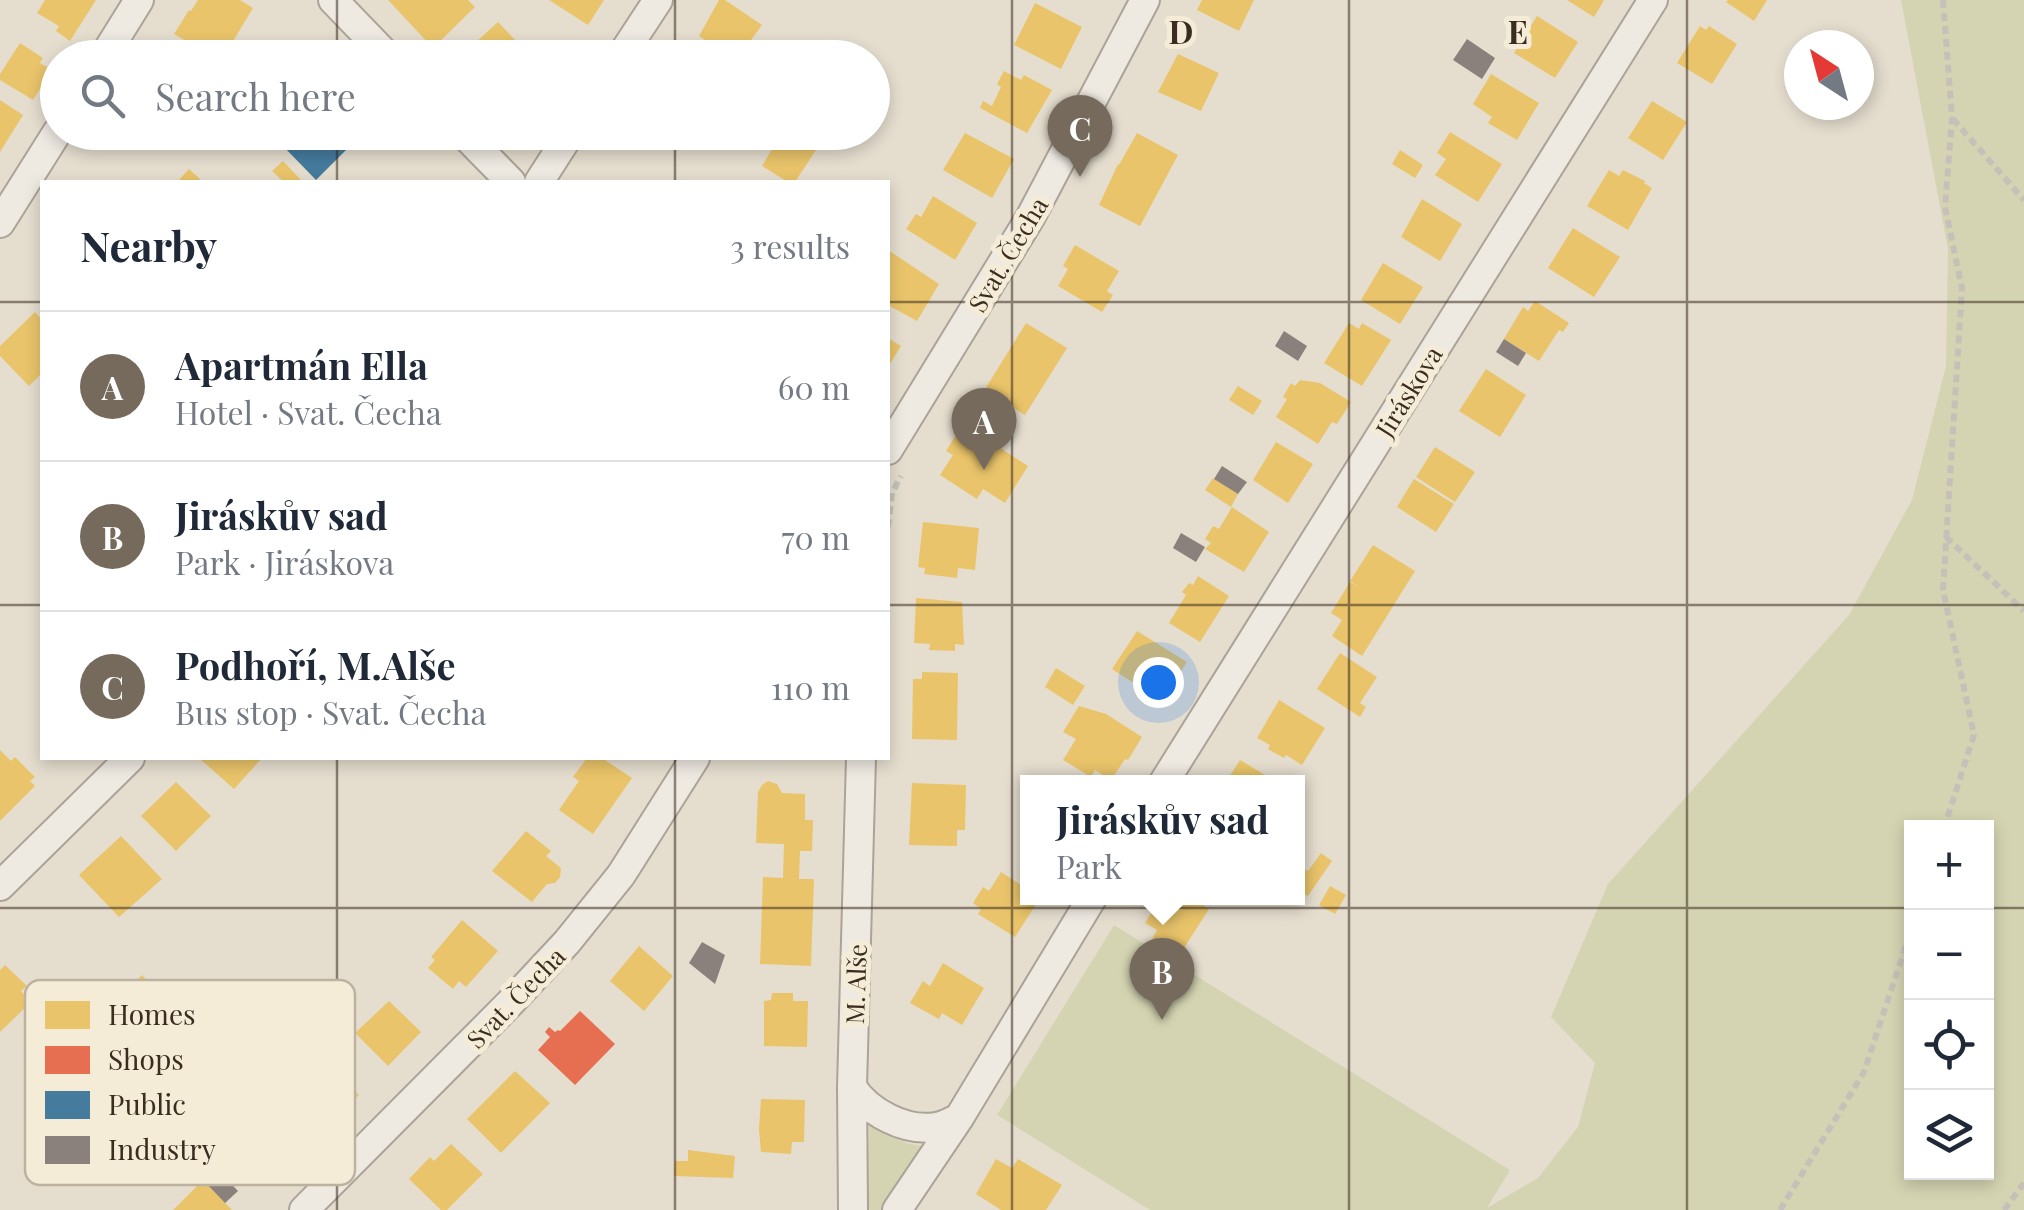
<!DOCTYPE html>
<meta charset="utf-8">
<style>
:root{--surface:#fff;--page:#f6f6f7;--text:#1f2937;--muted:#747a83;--line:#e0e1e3;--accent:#766a5d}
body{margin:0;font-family:"Playfair Display",serif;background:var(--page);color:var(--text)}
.controls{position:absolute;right:30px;bottom:30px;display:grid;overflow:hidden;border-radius:0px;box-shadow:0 5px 15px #0003}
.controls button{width:90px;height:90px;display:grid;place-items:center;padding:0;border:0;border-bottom:2px solid var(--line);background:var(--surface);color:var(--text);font:50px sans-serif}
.compass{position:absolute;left:1784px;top:30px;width:90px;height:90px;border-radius:50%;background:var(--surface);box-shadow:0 5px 15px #0003;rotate:324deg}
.you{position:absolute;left:1158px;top:682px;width:35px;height:35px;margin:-25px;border:8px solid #fff;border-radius:50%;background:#1a73e8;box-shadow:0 0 0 15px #1a73e833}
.badge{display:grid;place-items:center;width:65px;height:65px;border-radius:50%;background:var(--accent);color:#fff;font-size:32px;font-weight:700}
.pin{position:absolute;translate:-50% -82px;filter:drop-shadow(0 2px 5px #0008)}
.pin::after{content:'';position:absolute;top:52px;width:35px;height:30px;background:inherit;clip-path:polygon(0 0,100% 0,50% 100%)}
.popup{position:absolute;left:1020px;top:775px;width:285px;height:130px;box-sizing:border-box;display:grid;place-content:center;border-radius:0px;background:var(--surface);filter:drop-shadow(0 2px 8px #0005);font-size:32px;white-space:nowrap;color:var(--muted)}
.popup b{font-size:38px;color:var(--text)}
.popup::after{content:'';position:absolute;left:50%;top:100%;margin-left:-20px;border:20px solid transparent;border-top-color:var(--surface)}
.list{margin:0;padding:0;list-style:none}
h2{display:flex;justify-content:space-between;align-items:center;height:130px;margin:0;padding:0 40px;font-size:42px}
h2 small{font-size:32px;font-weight:400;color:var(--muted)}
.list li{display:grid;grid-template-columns:65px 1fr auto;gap:30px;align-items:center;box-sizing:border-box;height:150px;padding:0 40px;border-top:2px solid var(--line)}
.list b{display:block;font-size:38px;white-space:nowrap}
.list p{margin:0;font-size:32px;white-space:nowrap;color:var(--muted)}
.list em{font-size:32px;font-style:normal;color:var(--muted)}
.icon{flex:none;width:55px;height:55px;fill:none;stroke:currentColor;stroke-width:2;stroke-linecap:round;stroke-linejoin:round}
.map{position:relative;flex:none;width:2024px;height:1210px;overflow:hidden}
.search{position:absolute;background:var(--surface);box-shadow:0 5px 15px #0003;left:40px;top:40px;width:850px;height:110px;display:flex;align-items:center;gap:25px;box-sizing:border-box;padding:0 35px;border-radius:55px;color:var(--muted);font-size:38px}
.panel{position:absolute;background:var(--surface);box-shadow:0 5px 15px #0003;left:40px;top:180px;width:850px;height:580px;border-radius:0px}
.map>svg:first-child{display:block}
.green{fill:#d4d4b2;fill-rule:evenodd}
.homes{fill:#e9c46a}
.shops{fill:#e76f51}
.public{fill:#457b9d}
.industry{fill:#8a817c}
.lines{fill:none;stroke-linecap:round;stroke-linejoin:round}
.street-casing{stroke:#aba398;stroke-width:32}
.path{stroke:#c6c0b8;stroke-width:6;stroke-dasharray:8 5;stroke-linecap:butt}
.street{stroke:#eee9e1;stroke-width:28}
.grid{fill:none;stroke:#3a2c20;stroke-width:2.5;stroke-opacity:0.55}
.labels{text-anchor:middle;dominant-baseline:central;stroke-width:10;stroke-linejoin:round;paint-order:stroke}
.street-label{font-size:25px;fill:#3a2c20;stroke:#f5ecd7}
.key{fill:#f5ecd7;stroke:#bdb2a0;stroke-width:2.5}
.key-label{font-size:28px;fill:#3a2c20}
.grid-label{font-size:32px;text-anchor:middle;font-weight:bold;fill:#3a2c20;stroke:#f5ecd7;stroke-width:10;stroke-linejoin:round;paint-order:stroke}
</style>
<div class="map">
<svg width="2024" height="1210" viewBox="0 0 2024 1210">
<rect width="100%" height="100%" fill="#e5decf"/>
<path class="green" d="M 1901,0 L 2024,0 L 2024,1210 L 1150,1210 L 997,1115 L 1114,925 L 1510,1170 L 1487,1208 L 1538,1178 L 1578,1127 L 1595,1063 L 1551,1017 L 1608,884 L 1849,615 L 1912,500 L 1946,366 L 1948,249 ZM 1912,828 L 1986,828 L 1986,1172 L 1912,1172 Z
M 869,1124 L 906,1143 L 922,1146 L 881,1210 L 867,1210 Z"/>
<path class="homes" d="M 45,0 L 96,0 L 70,41 L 56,31 L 59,26 L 37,13 Z
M 198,0 L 240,0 L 253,8 L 223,58 L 213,58 L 209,55 L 207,58 L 200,58 L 182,47 L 186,41 L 174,34 L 189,10 L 191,11 Z
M 388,0 L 468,0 L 475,7 L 433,48 Z
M 549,0 L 604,0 L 588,25 Z
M 719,0 L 725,0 L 762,25 L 738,58 L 731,58 L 699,36 Z
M 1202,0 L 1254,0 L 1239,31 L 1197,10 Z
M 1567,0 L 1604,0 L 1594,17 Z
M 1728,0 L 1767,0 L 1754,21 L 1726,2 Z
M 1035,3 L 1082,27 L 1061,69 L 1014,45 Z
M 1537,16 L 1578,42 L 1555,78 L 1514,53 Z
M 498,22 L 523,48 L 513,58 L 474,58 L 482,50 L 476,42 Z
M 1700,26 L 1706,30 L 1709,26 L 1737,44 L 1712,84 L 1677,63 Z
M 20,43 L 43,58 L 40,63 L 52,70 L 33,100 L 0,80 L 0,74 Z
M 1178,54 L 1219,73 L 1201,111 L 1158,92 Z
M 1004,71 L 1021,80 L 1024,75 L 1052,90 L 1027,133 L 980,108 L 983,101 L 992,106 L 1001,87 L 997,84 Z
M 1491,74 L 1539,103 L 1517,140 L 1488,123 L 1492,117 L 1473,104 Z
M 0,100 L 23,115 L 0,152 Z
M 1652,101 L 1687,122 L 1663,160 L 1628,138 Z
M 637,132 L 668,132 L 658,147 Z
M 780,132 L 785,132 L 794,139 L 797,134 L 818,147 L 795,182 L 788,182 L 762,166 L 772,149 L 769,147 Z
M 1450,132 L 1502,164 L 1478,202 L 1435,175 L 1446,159 L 1437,153 Z
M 965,133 L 1014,159 L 992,198 L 943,170 Z
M 1137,133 L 1178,155 L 1140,226 L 1099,205 L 1118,164 L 1119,165 Z
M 1400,150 L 1423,165 L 1415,178 L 1392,164 Z
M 283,161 L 301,180 L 299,182 L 284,182 L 272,171 Z
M 189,169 L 203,182 L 177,182 Z
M 1609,170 L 1619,176 L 1623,170 L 1645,181 L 1644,183 L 1652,188 L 1628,230 L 1587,206 Z
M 933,196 L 977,223 L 955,260 L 906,229 L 916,214 L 921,217 Z
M 1422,199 L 1462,224 L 1440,261 L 1401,237 Z
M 1573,228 L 1620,257 L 1594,297 L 1548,268 Z
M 1075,245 L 1119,271 L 1107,291 L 1113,295 L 1102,312 L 1058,286 L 1068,269 L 1063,266 Z
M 888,250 L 939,284 L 917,321 L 888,305 Z
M 1383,263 L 1423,287 L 1400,324 L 1361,300 Z
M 1535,301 L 1569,323 L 1563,332 L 1559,330 L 1539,361 L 1504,339 L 1523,307 L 1528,311 Z
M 35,312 L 42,320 L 42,373 L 29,386 L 0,356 L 0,346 Z
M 1026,323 L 1067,348 L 1025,415 L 985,389 Z
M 1349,323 L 1359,329 L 1362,323 L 1391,340 L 1362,386 L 1324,363 Z
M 888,338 L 901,346 L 888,367 Z
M 1486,369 L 1526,395 L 1500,437 L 1459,411 Z
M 1300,380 L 1320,383 L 1351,402 L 1337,424 L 1332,422 L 1318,444 L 1276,417 L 1287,399 L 1283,397 L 1291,383 L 1295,386 Z
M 1238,386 L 1262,401 L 1253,415 L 1229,400 Z
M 971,429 L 1028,466 L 1005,503 L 983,489 L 977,499 L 940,475 L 953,455 L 946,451 L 959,430 L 967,435 Z
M 1276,442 L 1313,464 L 1288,503 L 1253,480 Z
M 1435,447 L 1475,472 L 1455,502 L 1416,477 Z
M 1213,478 L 1238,494 L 1231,507 L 1205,490 Z
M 1414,479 L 1454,504 L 1436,532 L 1397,507 Z
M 1232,507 L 1269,532 L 1244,572 L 1205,549 L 1211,543 L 1205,539 L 1213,526 L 1219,529 Z
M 923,522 L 979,528 L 975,570 L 958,568 L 957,578 L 924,574 L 925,568 L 918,567 Z
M 1373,545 L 1415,571 L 1362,656 L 1332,636 L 1342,620 L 1331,613 L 1350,582 L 1360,587 L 1350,581 Z
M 1198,576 L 1229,596 L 1200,642 L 1169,623 L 1186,595 L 1182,592 L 1189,583 L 1193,585 Z
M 916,598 L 962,602 L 964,645 L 955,644 L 955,651 L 929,650 L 930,644 L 914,643 Z
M 1137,631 L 1187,662 L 1161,701 L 1112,669 Z
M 1340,653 L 1377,677 L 1360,703 L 1366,707 L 1360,717 L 1317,689 Z
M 1056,668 L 1085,686 L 1073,705 L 1045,687 Z
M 922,672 L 958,673 L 957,740 L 912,739 L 913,679 L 922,679 Z
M 1279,700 L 1325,728 L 1302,765 L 1286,755 L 1284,758 L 1268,749 L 1270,745 L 1257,738 Z
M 1079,706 L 1106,714 L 1142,737 L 1128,760 L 1125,759 L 1111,780 L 1095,770 L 1091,777 L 1063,760 L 1076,739 L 1063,732 Z
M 0,750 L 11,761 L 15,757 L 35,777 L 30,781 L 35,786 L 0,821 Z
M 199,758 L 262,758 L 234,789 Z
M 587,758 L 602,758 L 632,778 L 593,834 L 559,810 L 579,781 L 573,777 Z
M 1240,760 L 1277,782 L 1226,782 Z
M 768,781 L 777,784 L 782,793 L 805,794 L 805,820 L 813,820 L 812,851 L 800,851 L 799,879 L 814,879 L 811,966 L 760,964 L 763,877 L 783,878 L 784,844 L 756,843 L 758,792 L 762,785 Z
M 176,782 L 211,816 L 176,851 L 141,816 Z
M 912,783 L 966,785 L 965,830 L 957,830 L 957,846 L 909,845 Z
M 526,831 L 551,851 L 546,856 L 561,868 L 560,877 L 555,883 L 547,884 L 532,902 L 492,871 Z
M 121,836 L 162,879 L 119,917 L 79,875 Z
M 1321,853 L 1332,861 L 1308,896 L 1297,889 L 1297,864 L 1308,871 Z
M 1001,872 L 1027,889 L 1027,898 L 1040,898 L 1015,937 L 978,914 L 981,909 L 973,903 L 983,887 L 989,891 Z
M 1330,886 L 1346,895 L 1335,914 L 1319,905 Z
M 1155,898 L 1191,898 L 1209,909 L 1184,948 L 1180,945 L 1172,957 L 1150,943 L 1157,930 L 1145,923 L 1158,902 Z
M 462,920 L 498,951 L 466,987 L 459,981 L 453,989 L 428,968 L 435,960 L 431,957 Z
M 639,946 L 673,976 L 644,1011 L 610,981 Z
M 943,963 L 984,988 L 962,1025 L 942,1013 L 939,1019 L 910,1003 L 923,981 L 930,986 Z
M 5,965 L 27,986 L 21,991 L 31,1002 L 0,1032 L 0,970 Z
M 142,975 L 180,1015 L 153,1042 L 128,1014 L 136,1008 L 123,994 Z
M 772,993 L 793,993 L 793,1001 L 808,1001 L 807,1047 L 764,1046 L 764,1001 L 771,1000 Z
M 389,1001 L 421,1032 L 388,1066 L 355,1033 Z
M 321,1056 L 327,1062 L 332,1058 L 347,1073 L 342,1078 L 359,1095 L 326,1128 L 292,1094 L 315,1071 L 310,1067 Z
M 515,1071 L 550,1103 L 501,1153 L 467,1119 Z
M 761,1099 L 805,1100 L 804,1142 L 792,1142 L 791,1154 L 761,1152 L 759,1129 Z
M 268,1112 L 304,1147 L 266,1186 L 231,1149 Z
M 451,1144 L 483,1174 L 447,1210 L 441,1210 L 409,1179 L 430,1157 L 434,1161 Z
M 688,1150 L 735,1156 L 733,1178 L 674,1176 L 675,1161 L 688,1161 Z
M 996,1159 L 1012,1168 L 1018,1159 L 1062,1185 L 1046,1210 L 1001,1210 L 976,1194 Z
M 203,1180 L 232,1210 L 173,1210 Z"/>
<path class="shops" d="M 580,1011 L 615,1044 L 575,1085 L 538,1050 L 550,1037 L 545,1032 L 549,1027 L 555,1032 L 558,1030 L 560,1031 Z"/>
<path class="public" d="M 295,132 L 364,132 L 316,180 L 282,145 Z"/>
<path class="industry" d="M 1467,39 L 1495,58 L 1482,79 L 1453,60 Z
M 1284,331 L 1307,346 L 1298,361 L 1275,346 Z
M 1504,339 L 1526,353 L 1518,366 L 1496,352 Z
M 1222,466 L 1247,482 L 1238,494 L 1214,479 Z
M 1181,533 L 1205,547 L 1196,562 L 1173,548 Z
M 702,942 L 725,955 L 715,984 L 689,963 Z
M 231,1149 L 253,1172 L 241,1183 L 220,1160 Z
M 216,1168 L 238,1191 L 225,1203 L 203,1180 Z"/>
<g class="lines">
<g class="street-casing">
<path id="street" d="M 333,0 L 389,58
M 103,58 L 139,0
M 620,58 L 658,0
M 462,132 L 511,182
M 539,182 L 571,132
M 0,223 L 58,131
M 888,450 L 1030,218 L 1145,0
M 1164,782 L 1653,0
M 0,886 L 130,758
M 852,1087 C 868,1112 905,1132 936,1127 C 944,1126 952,1121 959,1118
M 304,1210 L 510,1003 L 567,942 L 621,875 L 695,758
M 853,1210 L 852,1087 L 861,758
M 897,1210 L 959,1118 L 1092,898"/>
</g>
<path class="path" d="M 1943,0 L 1952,118 L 1945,207 L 1962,288 L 1943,590 L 1974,735 L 1944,828
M 1953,119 L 2024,200
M 888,527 L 892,493 L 901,476
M 1946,537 L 2024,611
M 1780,1210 L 1864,1072 L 1912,927
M 2004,1210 L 2024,1183"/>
<use href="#street" class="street"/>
</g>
<path class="grid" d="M 337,0 L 337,58M 675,0 L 675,58M 1012,0 L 1012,1210M 1349,0 L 1349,1210M 1687,0 L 1687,1210M 337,132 L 337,182M 675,132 L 675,182M 0,302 L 42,302M 888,302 L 2024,302M 0,605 L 42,605M 888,605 L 2024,605M 337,758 L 337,1210M 675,758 L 675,1210M 0,908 L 1912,908M 1986,908 L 2024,908"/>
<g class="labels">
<g class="street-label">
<text transform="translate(1007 254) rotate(-59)">Svat. Čecha</text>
<text transform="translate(1408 391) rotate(-58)">Jiráskova</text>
<text transform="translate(855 984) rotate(-88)">M. Alše</text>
<text transform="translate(515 997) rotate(-46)">Svat. Čecha</text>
</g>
</g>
<rect x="25" y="980" width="330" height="205" rx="15" class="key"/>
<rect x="45" y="1001" width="45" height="28" fill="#e9c46a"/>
<rect x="45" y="1046" width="45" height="28" fill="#e76f51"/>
<rect x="45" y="1091" width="45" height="28" fill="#457b9d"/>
<rect x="45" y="1136" width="45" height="28" fill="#8a817c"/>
<g class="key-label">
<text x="108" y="1025">Homes</text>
<text x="108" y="1070">Shops</text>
<text x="108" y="1115">Public</text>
<text x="108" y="1160">Industry</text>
</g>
<g class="grid-label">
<text x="1181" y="44">D</text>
<text x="1518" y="44">E</text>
</g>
</svg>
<div class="controls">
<button>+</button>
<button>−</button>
<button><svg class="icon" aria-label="locate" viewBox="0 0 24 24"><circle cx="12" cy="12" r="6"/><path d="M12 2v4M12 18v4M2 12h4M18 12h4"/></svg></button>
<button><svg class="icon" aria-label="layers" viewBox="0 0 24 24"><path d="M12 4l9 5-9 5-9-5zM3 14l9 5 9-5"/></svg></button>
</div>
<svg class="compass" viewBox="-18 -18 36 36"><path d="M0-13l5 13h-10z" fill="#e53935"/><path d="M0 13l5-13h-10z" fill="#747a83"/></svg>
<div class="you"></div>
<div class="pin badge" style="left:984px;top:470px">A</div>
<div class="pin badge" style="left:1162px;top:1020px">B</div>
<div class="popup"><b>Jiráskův sad</b>Park</div>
<div class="pin badge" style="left:1080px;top:177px">C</div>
<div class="search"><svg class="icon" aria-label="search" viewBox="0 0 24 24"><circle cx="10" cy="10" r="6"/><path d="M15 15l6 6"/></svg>Search here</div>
<section class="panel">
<h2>Nearby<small>3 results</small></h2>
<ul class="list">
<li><span class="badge">A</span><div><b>Apartmán Ella</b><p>Hotel · Svat. Čecha</p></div><em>60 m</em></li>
<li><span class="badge">B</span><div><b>Jiráskův sad</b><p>Park · Jiráskova</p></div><em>70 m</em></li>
<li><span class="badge">C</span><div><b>Podhoří, M.Alše</b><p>Bus stop · Svat. Čecha</p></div><em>110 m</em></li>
</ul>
</section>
</div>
